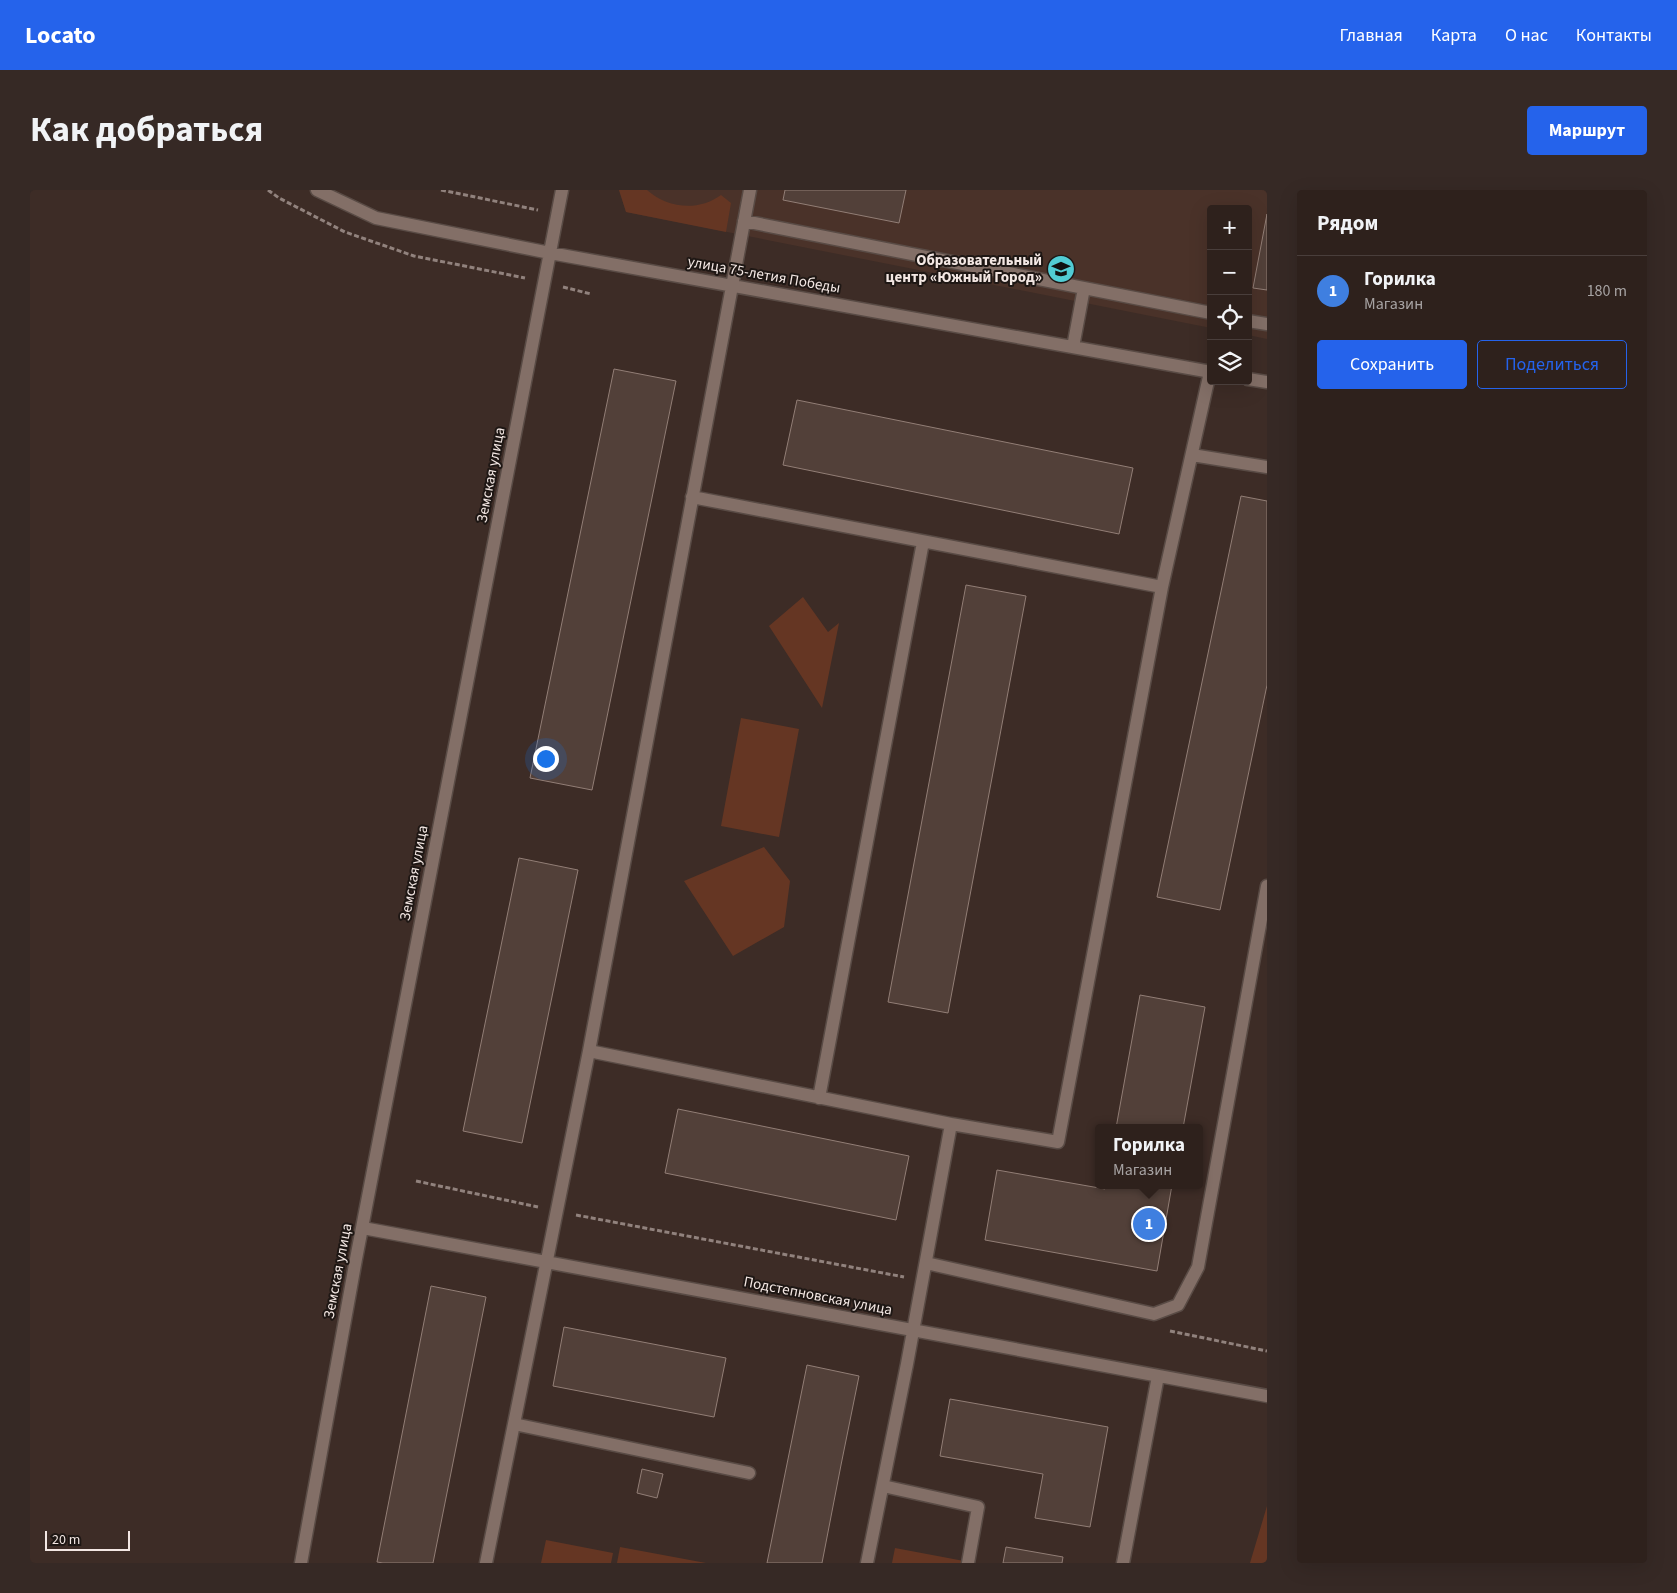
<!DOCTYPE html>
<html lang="ru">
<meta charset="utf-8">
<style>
:root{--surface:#2e211c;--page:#362925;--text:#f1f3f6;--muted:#a7a3a3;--line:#493e3b;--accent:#2563eb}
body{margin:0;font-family:"Source Sans 3",sans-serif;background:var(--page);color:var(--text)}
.controls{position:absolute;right:15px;top:15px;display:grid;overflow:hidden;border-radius:5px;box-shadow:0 5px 20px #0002}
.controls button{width:45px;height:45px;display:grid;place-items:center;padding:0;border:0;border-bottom:1px solid var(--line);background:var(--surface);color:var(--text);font:25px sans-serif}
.scale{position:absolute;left:15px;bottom:12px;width:85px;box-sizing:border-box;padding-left:5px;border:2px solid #f3e7e3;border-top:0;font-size:14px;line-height:18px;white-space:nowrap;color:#f3e7e3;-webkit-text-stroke:4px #1e1714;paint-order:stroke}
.you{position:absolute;left:515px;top:568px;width:18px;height:18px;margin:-12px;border:4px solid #fff;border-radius:50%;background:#1a73e8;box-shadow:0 0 0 8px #1a73e833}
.badge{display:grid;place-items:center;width:32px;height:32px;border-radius:50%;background:var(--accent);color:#fff;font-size:16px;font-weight:700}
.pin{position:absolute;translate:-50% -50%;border:2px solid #fff;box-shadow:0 1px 5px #0006}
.popup{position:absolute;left:1065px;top:934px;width:108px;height:65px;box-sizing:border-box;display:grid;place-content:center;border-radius:5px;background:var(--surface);filter:drop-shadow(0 1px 4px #0005);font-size:16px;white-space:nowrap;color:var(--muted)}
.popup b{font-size:19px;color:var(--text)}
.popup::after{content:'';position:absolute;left:50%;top:100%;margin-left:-10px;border:10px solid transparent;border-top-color:var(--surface)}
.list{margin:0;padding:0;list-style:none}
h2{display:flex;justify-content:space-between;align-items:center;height:65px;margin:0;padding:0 20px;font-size:21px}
h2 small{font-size:16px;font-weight:400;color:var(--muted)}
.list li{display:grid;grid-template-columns:32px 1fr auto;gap:15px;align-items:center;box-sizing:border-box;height:70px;padding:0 20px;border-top:1px solid var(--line)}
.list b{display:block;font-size:19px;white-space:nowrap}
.list p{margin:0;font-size:16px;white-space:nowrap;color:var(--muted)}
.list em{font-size:16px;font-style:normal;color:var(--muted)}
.actions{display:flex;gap:10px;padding:15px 20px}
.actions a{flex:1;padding:11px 0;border:1px solid var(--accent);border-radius:5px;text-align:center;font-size:18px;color:var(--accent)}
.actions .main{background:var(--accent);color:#fff}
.icon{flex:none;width:28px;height:28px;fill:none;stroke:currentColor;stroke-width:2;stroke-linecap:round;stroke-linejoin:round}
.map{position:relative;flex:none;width:1237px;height:1373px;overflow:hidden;border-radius:5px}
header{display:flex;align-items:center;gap:30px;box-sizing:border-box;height:70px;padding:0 25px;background:var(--accent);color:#fff}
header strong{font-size:24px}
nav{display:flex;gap:28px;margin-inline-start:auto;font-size:18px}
.intro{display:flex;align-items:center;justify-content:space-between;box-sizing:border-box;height:120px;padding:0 30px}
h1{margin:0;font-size:35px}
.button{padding:12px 22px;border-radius:5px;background:var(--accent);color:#fff;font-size:18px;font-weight:700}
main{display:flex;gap:30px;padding:0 30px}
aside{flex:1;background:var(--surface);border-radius:5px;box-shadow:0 5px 20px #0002}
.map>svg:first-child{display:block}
.built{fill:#4a3229}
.green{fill:#653623}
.building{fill:#524039;stroke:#927e76}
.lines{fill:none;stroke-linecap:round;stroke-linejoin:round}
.minor-casing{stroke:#594b45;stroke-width:15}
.path{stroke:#91827d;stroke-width:3;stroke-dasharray:5 2.5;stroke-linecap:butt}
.minor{stroke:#836f67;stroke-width:12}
.labels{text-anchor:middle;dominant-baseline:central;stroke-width:4;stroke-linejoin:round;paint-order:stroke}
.poi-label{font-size:15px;font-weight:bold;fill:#f3e7e3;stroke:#1e1714;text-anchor:end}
.street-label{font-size:15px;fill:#f3e7e3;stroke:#1e1714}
</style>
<header>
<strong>Locato</strong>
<nav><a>Главная</a><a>Карта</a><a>О нас</a><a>Контакты</a></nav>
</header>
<div class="intro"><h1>Как добраться</h1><a class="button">Маршрут</a></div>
<main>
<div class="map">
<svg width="1237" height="1373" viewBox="0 0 1237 1373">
<rect width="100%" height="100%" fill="#3d2c26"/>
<path class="built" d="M 589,0 L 1237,0 L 1237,149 L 1218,145 L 1218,19 L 1181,19 L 1181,138 L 596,22 Z"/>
<path class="green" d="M 589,0 L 617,0 C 637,18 668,22 691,5 L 701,13 L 696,42 L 596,22 Z
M 773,407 L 798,442 L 809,433 L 792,518 L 739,436 Z
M 711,528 L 769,539 L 749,647 L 691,636 Z
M 734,657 L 760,691 L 754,737 L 703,766 L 654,691 Z
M 1237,1316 L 1237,1373 L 1220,1373 Z
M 516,1350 L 583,1363 L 581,1373 L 511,1373 Z
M 590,1357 L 676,1373 L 587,1373 Z
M 865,1358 L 934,1371 L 934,1373 L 862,1373 Z"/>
<path class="building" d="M 755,0 L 876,0 L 869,33 L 753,10 Z
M 1237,24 L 1237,100 L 1223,98 Z
M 584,179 L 646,191 L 562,600 L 500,588 Z
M 767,210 L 1103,278 L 1089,344 L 753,275 Z
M 1211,306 L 1237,311 L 1237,495 L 1190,720 L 1127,707 Z
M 936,395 L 996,406 L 918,823 L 858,812 Z
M 489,668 L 548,680 L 492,953 L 433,941 Z
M 1110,805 L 1175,817 L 1153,938 L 1086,938 Z
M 648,919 L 879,966 L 866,1030 L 635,983 Z
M 967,980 L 1075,999 L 1075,995 L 1142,995 L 1127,1081 L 955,1050 Z
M 401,1096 L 456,1107 L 403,1373 L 353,1373 L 347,1372 Z
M 534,1137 L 696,1168 L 684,1227 L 523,1196 Z
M 777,1175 L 829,1186 L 811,1275 L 792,1373 L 737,1373 Z
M 920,1209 L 1078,1237 L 1060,1337 L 1005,1328 L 1013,1284 L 910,1266 Z
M 612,1279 L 633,1284 L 627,1308 L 607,1303 Z
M 976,1357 L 1033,1367 L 1032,1373 L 973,1373 Z"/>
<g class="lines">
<g class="minor-casing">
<path id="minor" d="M 287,0 L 346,28 L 520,63 L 1181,182
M 714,31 L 1181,123
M 1218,131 L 1237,134
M 1043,157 L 1054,98
M 1218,189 L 1237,192
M 1162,265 L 1237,277
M 662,307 L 1132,397
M 559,861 L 921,934
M 789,908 L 893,352
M 333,1038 L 1237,1206
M 896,1073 L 1124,1124 L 1148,1115 L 1168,1077 L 1237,696
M 484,1234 L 719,1283
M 853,1296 L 948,1317 L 938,1373
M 271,1373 L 326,1069 L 532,0
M 456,1373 L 559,861 L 720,0
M 837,1373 L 877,1174 L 921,934 L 1028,952 L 1132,397 L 1180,182
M 1093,1373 L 1128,1186"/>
</g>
<path class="path" d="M 238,0 L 249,8 L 315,42 L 384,66 L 495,88
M 411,0 L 508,20
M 533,97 L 561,104
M 386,991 L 508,1017
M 546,1025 L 874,1087
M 1140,1141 L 1237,1161"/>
<use href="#minor" class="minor"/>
</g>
<defs>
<g id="school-disc" transform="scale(1.4375)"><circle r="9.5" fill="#51ccd4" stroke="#1e1714"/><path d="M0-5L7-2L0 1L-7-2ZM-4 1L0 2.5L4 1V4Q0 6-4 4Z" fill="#111"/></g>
</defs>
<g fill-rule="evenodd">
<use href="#school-disc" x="1031" y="79"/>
</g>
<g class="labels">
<g class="poi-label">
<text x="1012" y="70">Образовательный<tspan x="1012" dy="17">центр «Южный Город»</tspan></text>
</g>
<g class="street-label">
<text transform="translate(734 85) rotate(10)">улица 75-летия Победы</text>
<text transform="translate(461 285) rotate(-79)">Земская улица</text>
<text transform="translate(384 683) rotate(-79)">Земская улица</text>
<text transform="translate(308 1081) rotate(-79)">Земская улица</text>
<text transform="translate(788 1106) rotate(11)">Подстепновская улица</text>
</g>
</g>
</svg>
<div class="controls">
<button>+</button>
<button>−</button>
<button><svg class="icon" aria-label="locate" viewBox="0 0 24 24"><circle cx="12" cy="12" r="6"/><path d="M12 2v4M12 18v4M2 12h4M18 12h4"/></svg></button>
<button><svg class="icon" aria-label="layers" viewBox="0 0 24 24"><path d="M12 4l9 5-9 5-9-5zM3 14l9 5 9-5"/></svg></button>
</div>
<div class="scale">20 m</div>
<div class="you"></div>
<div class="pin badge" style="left:1119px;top:1034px;background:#3f7fe0">1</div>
<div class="popup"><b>Горилка</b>Магазин</div>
</div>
<aside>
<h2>Рядом<small></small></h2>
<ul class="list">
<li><span class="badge" style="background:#3f7fe0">1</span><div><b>Горилка</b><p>Магазин</p></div><em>180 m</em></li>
</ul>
<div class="actions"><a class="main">Сохранить</a><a>Поделиться</a></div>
</aside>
</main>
